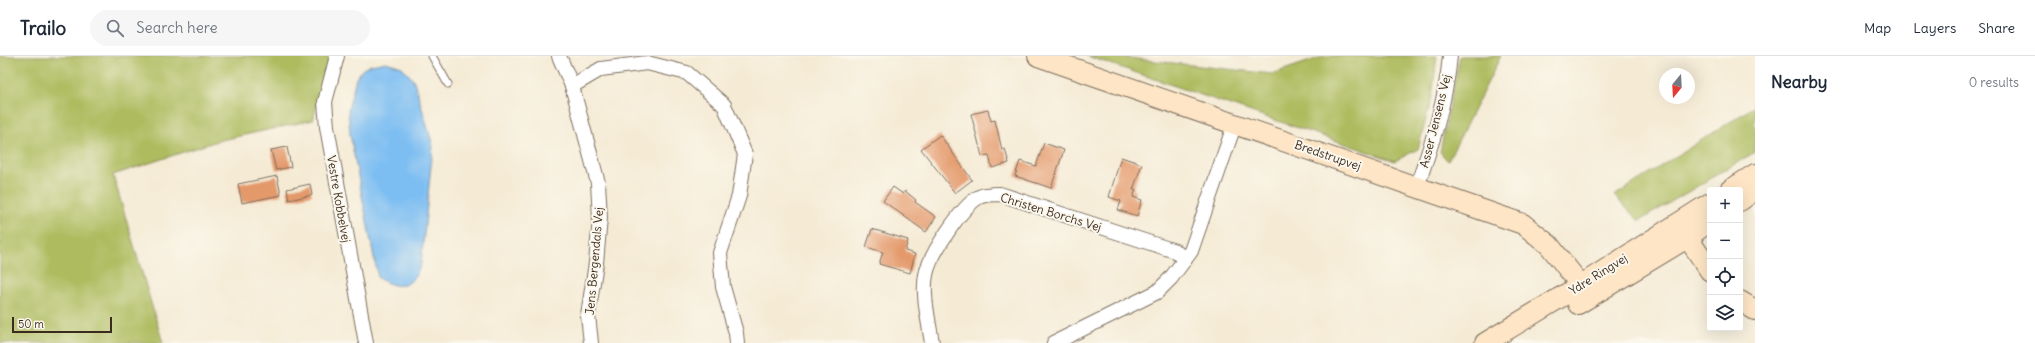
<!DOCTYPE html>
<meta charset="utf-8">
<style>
:root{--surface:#fff;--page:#f6f6f7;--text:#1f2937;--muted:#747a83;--line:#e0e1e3}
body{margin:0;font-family:Delius,sans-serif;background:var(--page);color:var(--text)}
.controls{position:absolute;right:12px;bottom:12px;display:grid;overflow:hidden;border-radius:4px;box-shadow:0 4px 16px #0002}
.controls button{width:36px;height:36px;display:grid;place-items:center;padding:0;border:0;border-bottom:1px solid var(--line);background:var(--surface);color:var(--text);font:20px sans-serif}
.compass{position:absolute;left:1659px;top:12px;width:36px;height:36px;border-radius:50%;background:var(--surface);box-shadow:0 4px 16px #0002;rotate:198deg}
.scale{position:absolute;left:12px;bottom:10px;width:100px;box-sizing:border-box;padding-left:4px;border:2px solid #3b2a1e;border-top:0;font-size:11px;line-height:14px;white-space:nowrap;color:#3b2a1e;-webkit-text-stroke:3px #fbf7ec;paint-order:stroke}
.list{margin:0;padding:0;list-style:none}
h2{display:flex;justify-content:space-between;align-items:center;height:52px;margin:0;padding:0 16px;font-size:17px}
h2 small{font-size:13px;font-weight:400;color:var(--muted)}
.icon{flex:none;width:22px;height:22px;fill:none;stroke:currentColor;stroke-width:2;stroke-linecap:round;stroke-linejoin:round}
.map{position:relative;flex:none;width:1755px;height:287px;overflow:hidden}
header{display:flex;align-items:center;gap:24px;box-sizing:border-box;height:56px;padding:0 20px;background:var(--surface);border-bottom:1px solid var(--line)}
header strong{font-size:19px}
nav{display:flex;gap:22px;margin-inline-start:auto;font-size:14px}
.search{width:280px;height:36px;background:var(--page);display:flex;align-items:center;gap:10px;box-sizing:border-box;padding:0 14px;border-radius:22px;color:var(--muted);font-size:15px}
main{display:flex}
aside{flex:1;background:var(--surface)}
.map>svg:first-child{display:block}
.green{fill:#aebc5e;stroke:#74733e}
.water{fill:#7dbef2;stroke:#5c7488}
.building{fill:#e4996b}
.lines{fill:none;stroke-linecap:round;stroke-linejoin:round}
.lane-casing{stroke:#7c6e5e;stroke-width:9}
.street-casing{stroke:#7c6e5e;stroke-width:16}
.secondary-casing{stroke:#7c6e5e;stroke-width:22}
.lane{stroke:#fff;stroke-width:7}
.street{stroke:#fff;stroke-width:14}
.secondary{stroke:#fde5c5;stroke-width:20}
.labels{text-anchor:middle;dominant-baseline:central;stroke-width:4;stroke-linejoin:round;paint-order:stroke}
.street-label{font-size:12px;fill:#3b2a1e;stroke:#fbf7ec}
</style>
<header>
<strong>Trailo</strong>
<div class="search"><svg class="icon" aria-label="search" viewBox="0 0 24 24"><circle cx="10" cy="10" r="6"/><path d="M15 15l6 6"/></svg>Search here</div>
<nav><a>Map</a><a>Layers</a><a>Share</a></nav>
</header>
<main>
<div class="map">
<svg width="1755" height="287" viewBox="0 0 1755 287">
<rect width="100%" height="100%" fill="#fbf7ec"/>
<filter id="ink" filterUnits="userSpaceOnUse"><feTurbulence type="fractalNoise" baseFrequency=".025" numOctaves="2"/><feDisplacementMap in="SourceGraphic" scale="8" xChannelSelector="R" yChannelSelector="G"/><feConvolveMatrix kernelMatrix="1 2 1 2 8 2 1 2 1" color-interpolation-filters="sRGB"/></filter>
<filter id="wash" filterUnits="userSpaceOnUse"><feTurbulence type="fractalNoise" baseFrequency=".012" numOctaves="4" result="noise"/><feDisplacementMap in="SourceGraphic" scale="16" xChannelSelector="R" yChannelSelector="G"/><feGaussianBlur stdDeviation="0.9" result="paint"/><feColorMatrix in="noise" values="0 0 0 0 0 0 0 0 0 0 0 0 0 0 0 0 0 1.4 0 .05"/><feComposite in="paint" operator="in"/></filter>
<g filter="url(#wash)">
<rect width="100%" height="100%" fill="#f5ebd5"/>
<path class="green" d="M 0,0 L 330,0 L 313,64 L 217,85 L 113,119 L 163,287 L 0,287 Z
M 1087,0 L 1110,0 L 1272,18 L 1325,0 L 1437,0 L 1432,41 L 1418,93 L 1395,105 Z
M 1460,0 L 1501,0 L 1448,105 L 1440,96 Z
M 1755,50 L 1755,96 L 1639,165 L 1614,140 Z"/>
<path class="water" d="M 386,6 L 402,11 L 414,25 L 433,90 L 421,208 C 412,232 400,235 378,222 L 350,79 L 348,54 L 356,22 L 363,13 L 371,9 Z"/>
<g id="blocks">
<path class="building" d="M 988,54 L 991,65 L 995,64 L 1002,94 L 1005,93 L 1009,107 L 992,112 L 989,99 L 982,100 L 971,58 Z
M 940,79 L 972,124 L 955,137 L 921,93 Z
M 1044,87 L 1064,94 L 1051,132 L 1015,120 L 1020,105 L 1036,110 Z
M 287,91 L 291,111 L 276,114 L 271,94 Z
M 1121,101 L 1142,108 L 1133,134 L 1136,134 L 1133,141 L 1142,144 L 1137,160 L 1118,154 L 1121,145 L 1109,141 Z
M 277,120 L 281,139 L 242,147 L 238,128 Z
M 310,128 L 312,139 L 289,144 L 287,133 Z
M 893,131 L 903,138 L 905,135 L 916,144 L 915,146 L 936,161 L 926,176 L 883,145 Z
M 872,173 L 908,184 L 905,195 L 915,198 L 910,217 L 879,208 L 883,196 L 866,191 Z"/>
</g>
</g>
<g filter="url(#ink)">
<use href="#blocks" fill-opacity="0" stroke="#7c6e5e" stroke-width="1"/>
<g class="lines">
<g class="lane-casing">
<path id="lane" d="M 432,0 L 448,28"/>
</g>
<g class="street-casing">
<path id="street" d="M 337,0 L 325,46 L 327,71 L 366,287
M 559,0 L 572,30 L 598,127 L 600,162 L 596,207 L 588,259 L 591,287
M 572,30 L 601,13 L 647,7 L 687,17 L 724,49 L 745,98 L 739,140 L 720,197 L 723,231 L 736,277 L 737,287
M 1417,130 C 1432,88 1446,45 1450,0
M 932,287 C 929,267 922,238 926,219 C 929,200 962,150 979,141 C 985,138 993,138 1000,138 L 1175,195 L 1185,204
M 1054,287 L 1157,236 L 1171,222 L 1191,195 L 1235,67"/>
</g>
<g class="secondary-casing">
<path id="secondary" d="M 1038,0 L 1523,168 L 1549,189 L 1590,241
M 1730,134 L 1755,118
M 1740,145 L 1755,134
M 1680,170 L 1710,215
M 1740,245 L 1755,254
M 1578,248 L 1687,182 L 1710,165
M 1485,287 L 1581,229 L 1710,147"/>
</g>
<use href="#lane" class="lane"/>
<use href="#street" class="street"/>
<use href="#secondary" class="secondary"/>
</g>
</g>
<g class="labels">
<g class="street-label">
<text transform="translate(1435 65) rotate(-76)">Asser Jensens Vej</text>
<text transform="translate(1328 99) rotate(19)">Bredstrupvej</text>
<text transform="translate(339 143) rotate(80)">Vestre Kobbelvej</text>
<text transform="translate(1051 156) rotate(17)">Christen Borchs Vej</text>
<text transform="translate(594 205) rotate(-85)">Jens Bergendals Vej</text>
<text transform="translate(1598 218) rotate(-32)">Ydre Ringvej</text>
</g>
</g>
</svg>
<div class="controls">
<button>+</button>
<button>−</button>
<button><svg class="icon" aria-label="locate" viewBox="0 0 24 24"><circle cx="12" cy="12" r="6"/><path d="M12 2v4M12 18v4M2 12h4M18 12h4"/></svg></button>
<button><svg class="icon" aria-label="layers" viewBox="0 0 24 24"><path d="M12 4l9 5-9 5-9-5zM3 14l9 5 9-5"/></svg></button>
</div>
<svg class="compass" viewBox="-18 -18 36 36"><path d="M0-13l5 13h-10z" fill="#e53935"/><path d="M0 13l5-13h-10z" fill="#747a83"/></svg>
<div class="scale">50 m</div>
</div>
<aside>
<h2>Nearby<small>0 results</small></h2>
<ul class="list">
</ul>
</aside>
</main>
